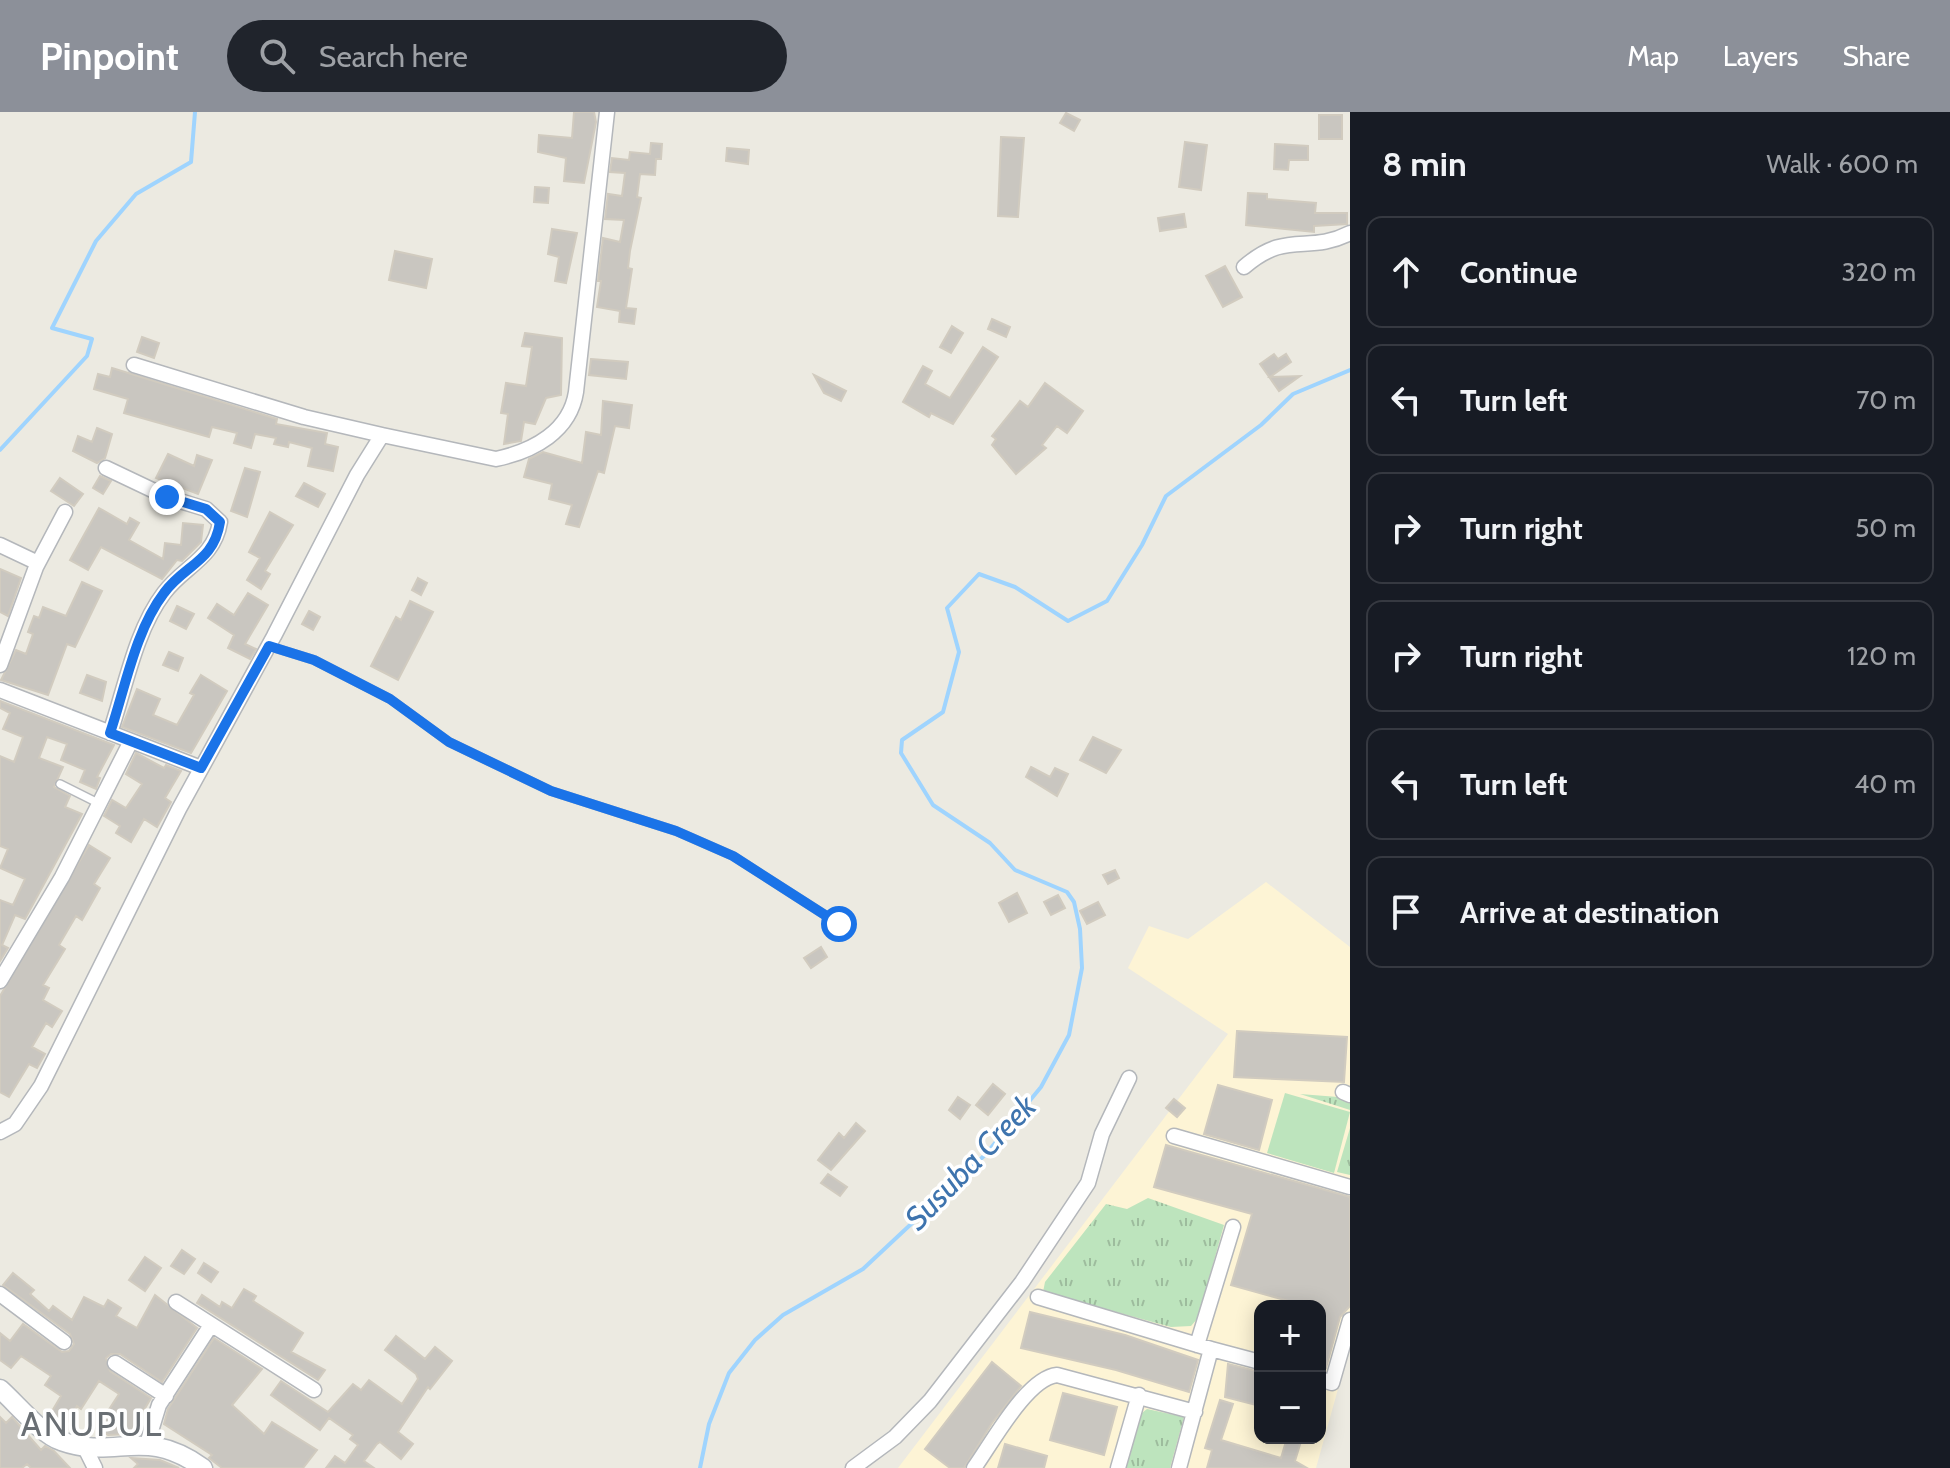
<!DOCTYPE html>
<meta charset="utf-8">
<style>
:root{--surface:#171b24;--page:#20242c;--text:#f1f3f6;--muted:#9ea1a6;--line:#363941;--accent:#8c9099}
body{margin:0;font-family:Cabin,sans-serif;background:var(--page);color:var(--text)}
.controls{position:absolute;right:24px;bottom:24px;display:grid;overflow:hidden;border-radius:16px;box-shadow:0 4px 20px #0003}
.controls button{width:72px;height:72px;display:grid;place-items:center;padding:0;border:0;border-bottom:2px solid var(--line);background:var(--surface);color:var(--text);font:40px sans-serif}
.stop{position:absolute;width:24px;height:24px;margin:-18px;border:6px solid #1a73e8;border-radius:50%;background:#fff}
.stop.end{background:#1a73e8;border-color:#fff;box-shadow:0 2px 8px #0008}
.list{margin:0;padding:0;list-style:none}
h2{display:flex;justify-content:space-between;align-items:center;height:104px;margin:0;padding:0 32px;font-size:34px}
h2 small{font-size:26px;font-weight:400;color:var(--muted)}
.list li{display:grid;grid-template-columns:52px 1fr auto;gap:24px;align-items:center;box-sizing:border-box;height:112px;margin:0 16px 16px;padding:0 16px;border:2px solid var(--line);border-radius:16px}
.list b{display:block;font-size:30px;white-space:nowrap}
.list em{font-size:26px;font-style:normal;color:var(--muted)}
.icon{flex:none;width:44px;height:44px;fill:none;stroke:currentColor;stroke-width:2;stroke-linecap:round;stroke-linejoin:round}
.map{position:relative;flex:none;width:1350px;height:1356px;overflow:hidden}
header{display:flex;align-items:center;gap:48px;box-sizing:border-box;height:112px;padding:0 40px;background:var(--accent);color:#fff}
header strong{font-size:38px}
nav{display:flex;gap:44px;margin-inline-start:auto;font-size:28px}
.search{width:560px;height:72px;background:var(--page);display:flex;align-items:center;gap:20px;box-sizing:border-box;padding:0 28px;border-radius:44px;color:var(--muted);font-size:30px}
main{display:flex}
aside{flex:1;background:var(--surface)}
.map>svg:first-child{display:block}
.commercial{fill:#fdf4d5;fill-rule:evenodd}
.grass{fill:url(#grass-tufts)}
.green{fill:#bde4bd}
.lines{fill:none;stroke-linecap:round;stroke-linejoin:round}
.stream{stroke:#9fd4fe;stroke-width:4}
.building{fill:#c9c6c0;stroke:#d1cbbf;stroke-width:2}
.lane-casing{stroke:#b4b7bb;stroke-width:10}
.street-casing{stroke:#b4b7bb;stroke-width:17}
.secondary-casing{stroke:#b4b8bd;stroke-width:21}
.lane{stroke:#fff;stroke-width:7}
.street{stroke:#fff;stroke-width:14}
.secondary{stroke:#fff;stroke-width:18}
.route{stroke:#1a73e8;stroke-width:10}
.labels{text-anchor:middle;dominant-baseline:central;stroke-width:7;stroke-linejoin:round;paint-order:stroke}
.water-label{font-size:32px;font-style:italic;fill:#3e74ae;stroke:#fff}
.quarter-label{font-size:34px;letter-spacing:2px;fill:#6a6f74;stroke:#fff}
</style>
<header>
<strong>Pinpoint</strong>
<div class="search"><svg class="icon" aria-label="search" viewBox="0 0 24 24"><circle cx="10" cy="10" r="6"/><path d="M15 15l6 6"/></svg>Search here</div>
<nav><a>Map</a><a>Layers</a><a>Share</a></nav>
</header>
<main>
<div class="map">
<svg width="1350" height="1356" viewBox="0 0 1350 1356">
<defs>
<pattern id="grass-tufts" width="24" height="20" patternUnits="userSpaceOnUse" patternTransform="scale(2)"><rect width="24" height="20" fill="#bde4bd"/><path d="M3 7l-1-3M5 7V3M7 7l1-3M15 17l-1-3M17 17v-4M19 17l1-3" fill="none" stroke="#9dbc9d"/></pattern>
</defs>
<rect width="100%" height="100%" fill="#eceae1"/>
<path class="commercial" d="M 1266,770 L 1350,835 L 1350,1234 L 1316,1356 L 898,1356 L 1228,922 L 1128,856 L 1149,814 L 1188,827 ZM 1260,1194 L 1320,1194 L 1320,1326 L 1260,1326 Z"/>
<path class="grass" d="M 1300,982 L 1338,985 L 1350,989 L 1350,998 Z
M 1350,1016 L 1350,1063 L 1337,1060 Z
M 1148,1086 L 1224,1113 L 1198,1206 L 1191,1214 L 1171,1215 L 1043,1180 L 1045,1170 L 1106,1092 L 1127,1097 Z
M 1147,1297 L 1184,1305 L 1170,1356 L 1124,1356 L 1138,1304 Z"/>
<path class="green" d="M 1285,981 L 1350,1000 L 1334,1061 L 1267,1041 Z"/>
<g class="lines">
<path class="stream" d="M 0,338 L 87,244 L 92,227 L 52,216 L 96,129 L 136,82 L 191,50 L 195,0
M 700,1356 L 709,1312 L 729,1261 L 755,1228 L 783,1203 L 863,1157 L 986,1042 L 1041,975 L 1069,923 L 1082,856 L 1080,817 L 1074,790 L 1067,780 L 1015,758 L 990,731 L 933,693 L 901,641 L 902,628 L 943,600 L 959,540 L 947,496 L 979,462 L 1015,475 L 1068,509 L 1107,489 L 1142,433 L 1166,384 L 1261,313 L 1293,282 L 1350,258"/>
</g>
<path class="building" d="M 574,0 L 594,0 L 596,10 L 584,71 L 564,69 L 566,46 L 538,40 L 539,23 L 572,26 Z
M 1066,1 L 1080,8 L 1074,19 L 1060,11 Z
M 1319,3 L 1342,3 L 1342,27 L 1319,27 Z
M 1001,25 L 1024,26 L 1018,105 L 998,104 Z
M 1185,30 L 1207,33 L 1201,78 L 1179,75 Z
M 651,31 L 662,32 L 661,47 L 656,47 L 655,63 L 640,62 L 637,85 L 641,86 L 630,139 L 628,156 L 632,157 L 626,196 L 636,197 L 634,212 L 619,210 L 620,199 L 597,195 L 601,169 L 598,169 L 603,126 L 620,130 L 624,108 L 605,107 L 608,82 L 622,84 L 625,61 L 610,60 L 612,46 L 629,48 L 630,40 L 650,42 Z
M 1275,32 L 1308,34 L 1308,48 L 1289,48 L 1288,58 L 1274,57 Z
M 727,36 L 749,38 L 748,52 L 726,49 Z
M 535,75 L 549,76 L 548,91 L 534,90 Z
M 1248,81 L 1267,82 L 1267,87 L 1316,91 L 1315,101 L 1347,101 L 1347,112 L 1314,114 L 1314,120 L 1246,113 Z
M 1184,102 L 1186,115 L 1160,119 L 1158,106 Z
M 552,117 L 577,121 L 566,171 L 555,169 L 559,145 L 548,142 Z
M 395,139 L 432,147 L 426,176 L 389,168 Z
M 1225,154 L 1242,185 L 1223,195 L 1206,164 Z
M 992,207 L 1010,215 L 1006,225 L 988,217 Z
M 952,214 L 963,221 L 951,241 L 940,235 Z
M 525,221 L 562,226 L 561,283 L 546,286 L 535,312 L 524,310 L 521,329 L 504,332 L 508,302 L 501,301 L 506,271 L 526,274 L 532,235 L 522,234 Z
M 142,225 L 159,231 L 154,246 L 137,240 Z
M 983,235 L 998,245 L 953,312 L 931,301 L 929,305 L 903,290 L 923,254 L 932,259 L 925,272 L 950,286 Z
M 1274,242 L 1278,247 L 1286,242 L 1291,250 L 1270,265 L 1300,264 L 1279,279 L 1260,252 Z
M 591,247 L 628,250 L 626,267 L 589,263 Z
M 112,256 L 277,307 L 276,312 L 327,321 L 325,332 L 338,335 L 333,359 L 308,354 L 312,336 L 289,330 L 288,335 L 274,332 L 276,326 L 255,322 L 251,336 L 234,331 L 237,321 L 212,315 L 209,325 L 124,301 L 128,287 L 94,277 L 98,262 L 110,265 Z
M 814,263 L 846,279 L 841,289 L 824,281 Z
M 1045,271 L 1083,299 L 1067,321 L 1057,314 L 1042,333 L 1046,336 L 1016,362 L 992,333 L 996,327 L 992,324 L 1020,289 L 1028,295 Z
M 603,289 L 632,293 L 629,316 L 615,314 L 604,361 L 598,359 L 579,415 L 566,412 L 572,393 L 549,387 L 552,372 L 524,365 L 529,347 L 543,340 L 582,351 L 586,320 L 601,323 Z
M 97,316 L 112,322 L 105,346 L 97,351 L 73,339 L 78,324 L 92,330 Z
M 168,342 L 194,354 L 197,343 L 212,348 L 198,382 L 156,366 Z
M 245,356 L 260,360 L 247,405 L 231,399 Z
M 100,364 L 111,369 L 103,382 L 93,376 Z
M 60,366 L 83,382 L 74,394 L 51,379 Z
M 304,371 L 325,382 L 318,395 L 296,384 Z
M 99,396 L 127,412 L 130,406 L 139,411 L 129,428 L 163,447 L 165,431 L 181,433 L 183,411 L 203,413 L 201,430 L 182,449 L 177,448 L 162,467 L 101,435 L 88,458 L 70,448 Z
M 270,400 L 293,413 L 265,459 L 270,462 L 261,477 L 247,468 L 260,446 L 249,440 Z
M 0,457 L 21,466 L 8,504 L 0,500 Z
M 418,466 L 427,471 L 421,483 L 412,478 Z
M 82,470 L 102,479 L 75,535 L 67,532 L 48,583 L 1,568 L 16,538 L 26,542 L 33,522 L 28,520 L 34,504 L 39,506 L 43,495 L 66,504 Z
M 248,481 L 268,493 L 245,532 L 256,537 L 250,547 L 228,536 L 234,523 L 208,506 L 217,492 L 234,503 Z
M 410,489 L 433,500 L 398,568 L 371,554 L 396,505 L 401,508 Z
M 177,494 L 194,502 L 186,517 L 170,509 Z
M 309,499 L 320,505 L 313,518 L 302,512 Z
M 169,540 L 183,546 L 178,559 L 163,553 Z
M 87,563 L 106,570 L 102,589 L 80,581 Z
M 201,563 L 227,579 L 191,641 L 122,615 L 137,577 L 160,587 L 153,603 L 177,613 L 194,583 L 190,581 Z
M 0,589 L 114,633 L 97,665 L 100,666 L 96,677 L 80,670 L 85,658 L 61,648 L 67,632 L 47,625 L 39,646 L 63,655 L 54,675 L 70,684 L 65,695 L 82,702 L 25,807 L 15,803 L 2,833 L 8,836 L 0,849 L 0,788 L 13,793 L 25,767 L 0,756 L 8,737 L 0,734 L 0,644 L 14,650 L 23,625 L 3,617 L 10,601 L 0,596 Z
M 1093,625 L 1121,638 L 1106,661 L 1080,648 Z
M 136,641 L 164,656 L 166,653 L 181,659 L 165,686 L 171,690 L 157,715 L 144,707 L 131,730 L 116,721 L 120,714 L 104,704 L 112,688 L 126,696 L 142,672 L 126,662 Z
M 1031,655 L 1050,665 L 1055,656 L 1068,662 L 1057,684 L 1026,665 Z
M 89,733 L 110,746 L 94,772 L 100,776 L 82,808 L 76,804 L 59,833 L 65,837 L 43,873 L 49,876 L 43,888 L 62,899 L 52,915 L 46,911 L 32,935 L 45,942 L 37,956 L 29,952 L 9,985 L 0,980 L 0,884 Z
M 1115,758 L 1119,766 L 1108,772 L 1103,763 Z
M 1017,781 L 1027,801 L 1009,810 L 999,791 Z
M 1058,783 L 1065,796 L 1051,803 L 1044,790 Z
M 1098,790 L 1105,803 L 1087,812 L 1080,799 Z
M 821,835 L 827,845 L 811,856 L 804,846 Z
M 1237,919 L 1347,925 L 1344,970 L 1234,965 Z
M 993,972 L 1005,982 L 988,1003 L 976,993 Z
M 1218,973 L 1272,988 L 1259,1038 L 1204,1022 Z
M 958,985 L 970,993 L 960,1007 L 949,998 Z
M 1174,987 L 1185,996 L 1177,1005 L 1166,996 Z
M 856,1011 L 865,1019 L 831,1058 L 818,1048 L 839,1021 L 844,1026 Z
M 1166,1033 L 1350,1085 L 1350,1194 L 1340,1205 L 1326,1256 L 1320,1254 L 1320,1194 L 1290,1194 L 1292,1190 L 1231,1173 L 1252,1102 L 1154,1075 Z
M 828,1062 L 847,1075 L 840,1084 L 821,1071 Z
M 182,1138 L 195,1147 L 184,1162 L 171,1154 Z
M 145,1145 L 161,1156 L 145,1179 L 129,1168 Z
M 204,1151 L 218,1160 L 211,1170 L 198,1161 Z
M 13,1161 L 34,1178 L 30,1182 L 49,1199 L 53,1194 L 72,1208 L 84,1185 L 104,1195 L 108,1188 L 121,1196 L 116,1204 L 137,1216 L 155,1183 L 197,1216 L 162,1270 L 120,1242 L 111,1242 L 106,1246 L 110,1259 L 151,1286 L 130,1322 L 108,1323 L 97,1316 L 119,1282 L 99,1269 L 81,1297 L 77,1294 L 64,1316 L 48,1306 L 61,1284 L 45,1273 L 51,1264 L 21,1244 L 11,1256 L 0,1248 L 0,1221 L 10,1229 L 23,1212 L 62,1240 L 69,1239 L 74,1232 L 70,1222 L 3,1173 Z
M 244,1177 L 256,1184 L 253,1189 L 303,1221 L 291,1240 L 325,1258 L 318,1268 L 197,1191 L 202,1183 L 220,1195 L 222,1190 L 232,1196 Z
M 1030,1200 L 1125,1223 L 1198,1248 L 1189,1280 L 1116,1258 L 1021,1236 Z
M 396,1224 L 425,1247 L 435,1235 L 452,1249 L 430,1277 L 428,1275 L 398,1320 L 413,1332 L 401,1347 L 380,1330 L 377,1332 L 364,1349 L 374,1356 L 326,1356 L 335,1344 L 345,1351 L 358,1333 L 350,1327 L 353,1323 L 329,1306 L 320,1318 L 271,1283 L 281,1269 L 328,1300 L 353,1272 L 361,1278 L 369,1268 L 402,1292 L 418,1267 L 416,1262 L 385,1238 Z
M 214,1226 L 262,1257 L 232,1293 L 264,1322 L 272,1310 L 317,1338 L 303,1356 L 222,1356 L 209,1346 L 212,1343 L 164,1312 L 168,1297 Z
M 992,1250 L 1021,1274 L 992,1311 L 964,1356 L 950,1356 L 925,1337 Z
M 1228,1252 L 1260,1260 L 1260,1294 L 1225,1285 Z
M 1063,1281 L 1117,1295 L 1104,1343 L 1050,1328 Z
M 1220,1288 L 1233,1292 L 1221,1328 L 1281,1346 L 1287,1326 L 1302,1326 L 1295,1349 L 1307,1356 L 1207,1356 L 1212,1338 L 1205,1336 Z
M 0,1305 L 6,1311 L 12,1305 L 41,1338 L 45,1334 L 54,1339 L 70,1356 L 31,1356 L 27,1352 L 22,1356 L 0,1356 Z
M 1005,1332 L 1047,1344 L 1044,1356 L 998,1356 Z
M 131,1346 L 160,1348 L 179,1356 L 134,1356 L 138,1352 Z"/>
<g class="lines">
<g class="lane-casing">
<path id="lane" d="M 269,534 L 314,548 L 390,587 L 449,630 L 551,679 L 676,719 L 733,744 L 839,812
M 60,672 L 98,691"/>
</g>
<g class="street-casing">
<path id="street" d="M 1244,155 C 1288,117 1307,143 1350,121
M 134,253 L 304,305 L 382,323
M 106,356 L 167,385 L 206,397 L 220,410 C 214,447 184,454 164,481 C 135,519 125,577 110,621
M 0,433 L 38,451
M 0,553 L 36,455 L 65,400
M 0,578 L 201,656
M 0,869 L 62,765 L 131,629
M 1343,980 L 1350,983
M 0,1020 L 15,1012 L 41,974 L 179,697 L 274,524 L 357,363 L 382,323 L 496,347 C 534,339 570,319 576,280 L 607,0
M 1174,1024 L 1350,1075
M 0,1182 L 64,1230
M 1038,1185 L 1211,1237
M 176,1190 L 314,1278
M 1197,1233 L 1233,1115
M 115,1251 L 166,1284
M 1320,1267 L 1332,1271 L 1350,1208
M 147,1332 L 159,1293 L 211,1213
M 84,1334 L 95,1356
M 853,1356 L 895,1325 L 930,1289 L 1022,1170 L 1088,1071 L 1102,1022 L 1129,966
M 974,1356 C 992,1331 1027,1266 1057,1263 L 1195,1300
M 1118,1356 L 1139,1283
M 1179,1356 L 1211,1237 L 1260,1250"/>
</g>
<g class="secondary-casing">
<path id="secondary" d="M 0,1277 C 16,1291 42,1323 61,1329 C 117,1349 143,1313 203,1356"/>
</g>
<use href="#lane" class="lane"/>
<use href="#street" class="street"/>
<use href="#secondary" class="secondary"/>
</g>
<g class="lines">
<path class="route" d="M 167,385 L 206,397 L 220,410 C 214,450 184,453 164,481 C 135,519 125,577 110,621 L 201,656 L 269,534 L 314,548 L 390,587 L 449,630 L 551,679 L 676,719 L 733,744 L 839,812"/>
</g>
<g class="labels">
<g class="water-label">
<text transform="translate(970 1050) rotate(-46)">Susuba Creek</text>
</g>
<g class="quarter-label">
<text x="92" y="1312">ANUPUL</text>
</g>
</g>
</svg>
<div class="controls">
<button>+</button>
<button>−</button>
</div>
<div class="stop" style="left:839px;top:812px"></div>
<div class="stop end" style="left:167px;top:385px"></div>
</div>
<aside>
<h2>8 min<small>Walk · 600 m</small></h2>
<ul class="list">
<li><svg class="icon" aria-label="ahead" viewBox="0 0 24 24"><path d="M12 20V5M6 11l6-6 6 6"/></svg><div><b>Continue</b></div><em>320 m</em></li>
<li><svg class="icon" aria-label="left" viewBox="0 0 24 24"><path d="M17 20v-9H6M10 6l-5 5 5 5"/></svg><div><b>Turn left</b></div><em>70 m</em></li>
<li><svg class="icon" aria-label="right" viewBox="0 0 24 24"><path d="M7 20v-9h11M14 6l5 5-5 5"/></svg><div><b>Turn right</b></div><em>50 m</em></li>
<li><svg class="icon" aria-label="right" viewBox="0 0 24 24"><path d="M7 20v-9h11M14 6l5 5-5 5"/></svg><div><b>Turn right</b></div><em>120 m</em></li>
<li><svg class="icon" aria-label="left" viewBox="0 0 24 24"><path d="M17 20v-9H6M10 6l-5 5 5 5"/></svg><div><b>Turn left</b></div><em>40 m</em></li>
<li><svg class="icon" aria-label="arrive" viewBox="0 0 24 24"><path d="M6 21V4h12l-3 4 3 4H6"/></svg><div><b>Arrive at destination</b></div></li>
</ul>
</aside>
</main>
